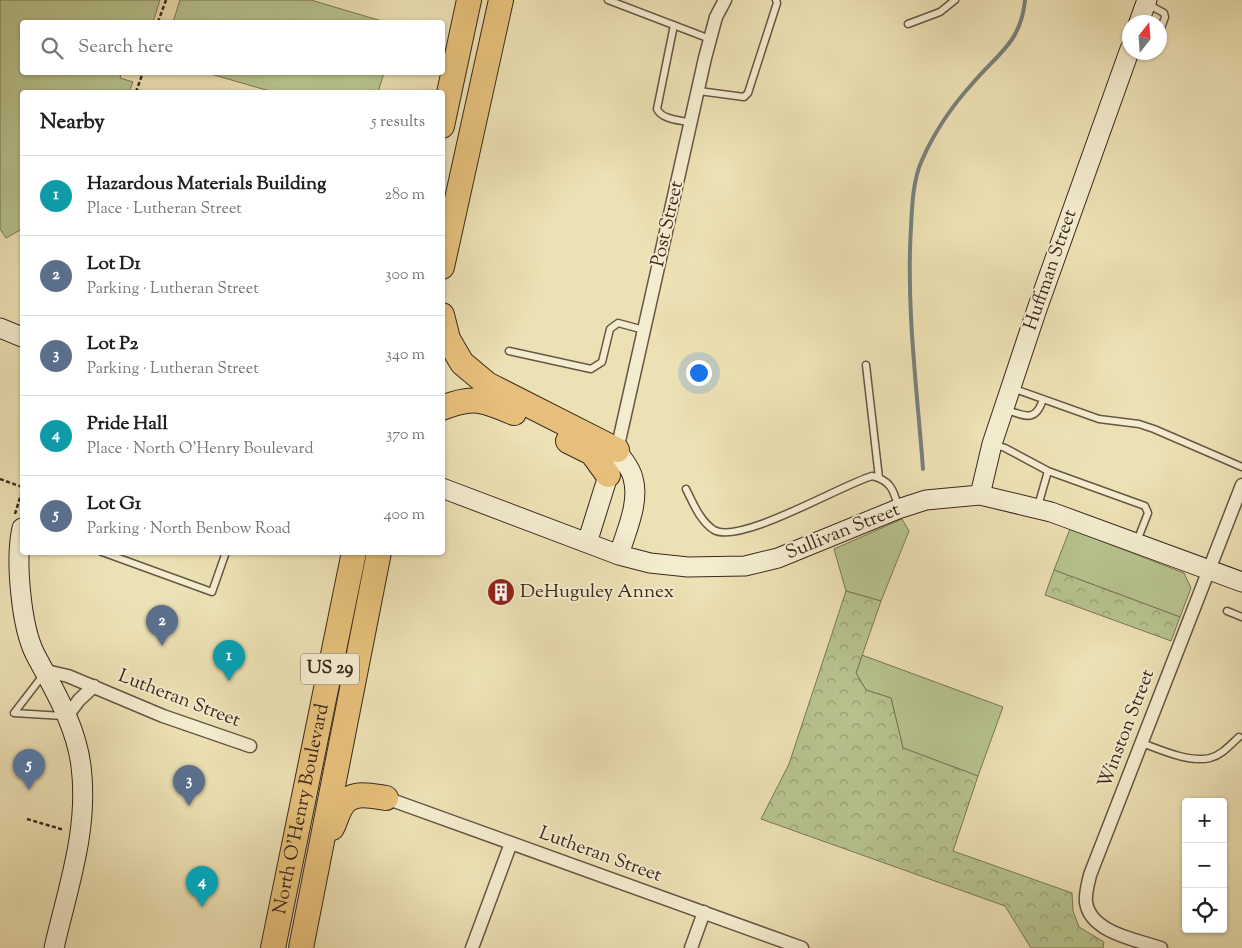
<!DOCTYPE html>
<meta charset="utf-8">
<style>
:root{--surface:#fff;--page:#f2f2f2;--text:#202124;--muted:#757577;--line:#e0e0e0;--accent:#b45309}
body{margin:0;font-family:"Sorts Mill Goudy",serif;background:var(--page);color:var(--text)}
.controls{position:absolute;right:15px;bottom:15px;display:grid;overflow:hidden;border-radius:5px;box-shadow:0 1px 4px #0004}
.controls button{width:45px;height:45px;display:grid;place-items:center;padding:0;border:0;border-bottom:1px solid var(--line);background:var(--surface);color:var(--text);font:25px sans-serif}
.compass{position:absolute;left:1122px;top:15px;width:45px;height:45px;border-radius:50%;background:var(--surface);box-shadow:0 1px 4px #0004;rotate:17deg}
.you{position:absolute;left:698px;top:372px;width:18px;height:18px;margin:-12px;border:4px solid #fff;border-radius:50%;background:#1a73e8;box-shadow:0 0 0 8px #1a73e833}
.badge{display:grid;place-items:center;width:32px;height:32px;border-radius:50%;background:var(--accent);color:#fff;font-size:16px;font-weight:700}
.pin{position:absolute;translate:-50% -41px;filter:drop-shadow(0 1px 2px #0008)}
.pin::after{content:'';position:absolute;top:26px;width:18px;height:15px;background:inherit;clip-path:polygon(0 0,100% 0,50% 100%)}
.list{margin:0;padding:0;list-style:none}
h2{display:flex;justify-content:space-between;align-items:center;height:65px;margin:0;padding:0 20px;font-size:21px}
h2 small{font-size:16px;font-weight:400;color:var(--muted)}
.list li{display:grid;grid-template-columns:32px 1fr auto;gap:15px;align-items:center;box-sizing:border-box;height:80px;padding:0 20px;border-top:1px solid var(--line)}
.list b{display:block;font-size:19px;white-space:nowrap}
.list p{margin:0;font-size:16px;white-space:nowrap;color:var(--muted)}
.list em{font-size:16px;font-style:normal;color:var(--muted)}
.icon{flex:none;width:28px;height:28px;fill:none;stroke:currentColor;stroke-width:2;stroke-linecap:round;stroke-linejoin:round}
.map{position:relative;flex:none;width:1242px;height:948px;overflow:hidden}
.search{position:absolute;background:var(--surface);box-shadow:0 1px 4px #0004;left:20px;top:20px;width:425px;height:55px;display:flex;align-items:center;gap:12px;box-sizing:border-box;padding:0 18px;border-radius:5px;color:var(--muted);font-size:19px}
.panel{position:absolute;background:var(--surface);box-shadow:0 1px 4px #0004;left:20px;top:90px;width:425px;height:465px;border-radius:5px}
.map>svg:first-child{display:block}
.grass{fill:#b7c38e;stroke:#797656}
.forest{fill:url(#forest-crowns);stroke:#797656}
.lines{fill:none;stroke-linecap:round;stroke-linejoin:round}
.stream{stroke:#78807b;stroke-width:4}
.lane-casing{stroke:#675644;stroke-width:9}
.street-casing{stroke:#675644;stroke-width:15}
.secondary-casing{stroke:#3b281e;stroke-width:21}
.highway-casing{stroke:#3b281e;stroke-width:26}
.path{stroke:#3b281e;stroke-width:2.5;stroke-dasharray:4 2.5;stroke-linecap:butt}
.lane{stroke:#f3ecce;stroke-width:6}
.street{stroke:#f3ecce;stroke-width:12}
.secondary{stroke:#f3ecce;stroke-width:19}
.highway{stroke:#e6c07a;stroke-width:24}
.labels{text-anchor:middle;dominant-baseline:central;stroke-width:4;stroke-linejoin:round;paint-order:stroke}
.shield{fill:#f3ecce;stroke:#726353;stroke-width:1}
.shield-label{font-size:18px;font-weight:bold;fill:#3b281e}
.street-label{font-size:19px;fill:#3b281e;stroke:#f3ecce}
.poi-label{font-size:19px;fill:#3b281e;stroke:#f3ecce;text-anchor:start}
</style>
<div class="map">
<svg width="1242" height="948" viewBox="0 0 1242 948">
<defs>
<pattern id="forest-crowns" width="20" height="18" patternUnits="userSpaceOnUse" patternTransform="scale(1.25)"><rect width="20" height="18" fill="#b7c38e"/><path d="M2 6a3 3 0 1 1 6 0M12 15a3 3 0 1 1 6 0" fill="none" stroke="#969e73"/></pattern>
</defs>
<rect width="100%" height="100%" fill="#ece1b4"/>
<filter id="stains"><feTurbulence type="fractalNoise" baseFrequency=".004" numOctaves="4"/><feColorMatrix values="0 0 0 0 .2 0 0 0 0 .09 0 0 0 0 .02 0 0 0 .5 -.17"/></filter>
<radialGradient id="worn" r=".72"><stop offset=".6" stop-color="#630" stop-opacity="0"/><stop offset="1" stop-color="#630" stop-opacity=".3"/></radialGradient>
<path class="grass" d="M 0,0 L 160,0 L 153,22 L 22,22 L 22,72 L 121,73 L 120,78 L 133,82 L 129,92 L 22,92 L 22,229 L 6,238 L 0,229 Z
M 180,0 L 311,0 L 385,22 L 173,22 Z
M 207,73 L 384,73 L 378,92 L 273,92 Z
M 902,519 L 909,531 L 881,601 L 846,591 L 834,549 Z
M 1070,529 L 1184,573 L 1191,588 L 1180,617 L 1054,570 Z
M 862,655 L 1003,707 L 978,776 L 903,748 L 891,698 L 866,690 L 856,673 Z"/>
<path class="forest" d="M 1054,570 L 1180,617 L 1171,641 L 1045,595 Z
M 846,591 L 881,601 L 856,673 L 866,690 L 891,698 L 903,748 L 978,776 L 953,851 L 1072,893 L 1073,911 L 1079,927 L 1104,942 L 1103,948 L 1031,948 L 1005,906 L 761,819 L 789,764 Z"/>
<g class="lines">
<path class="stream" d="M 923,469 C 917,389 906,307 911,227 C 912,205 913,180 922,160 C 934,133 952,106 972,84 C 997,54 1021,43 1025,0"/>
<g class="lane-casing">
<path id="lane" d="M 608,0 L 710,39
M 1149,5 L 1164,13 L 1165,17 L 1160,31
M 908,24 L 940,12 L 955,0
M 674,25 L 657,109 C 662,120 681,120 692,123
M 699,91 L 744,97 L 748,93 L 777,3 L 776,0
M 509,351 L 591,369 L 602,362 L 610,329 L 618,323 L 644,330
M 866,365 L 879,478
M 1012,388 L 1099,419 L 1139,424 L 1154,429 L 1242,467
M 1005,409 C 1024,416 1036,423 1043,399
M 993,444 L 1005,448 L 1048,471 L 1038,506
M 1048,471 L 1145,506 L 1148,513 L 1137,541
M 686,489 C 693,503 700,521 714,530 C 740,545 841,485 872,476 C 890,480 894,490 898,507
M 102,552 L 212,592 L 226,552
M 1227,611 L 1242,617
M 44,674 L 14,713 L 63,716
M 1142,743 C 1161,750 1190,763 1210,758 C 1222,755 1230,745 1239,737"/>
</g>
<g class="street-casing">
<path id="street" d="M 617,450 L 705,58 L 716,17 L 725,0
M 46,671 L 68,676 L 163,716 L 250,746
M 67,716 L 79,700 L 94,686
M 386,798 L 802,948
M 472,948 L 511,843
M 691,948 L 704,912
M 1161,948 C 1138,940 1090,933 1086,902 C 1085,894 1088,884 1090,875 L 1242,485"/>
</g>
<g class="secondary-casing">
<path id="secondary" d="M 1139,22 L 1147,0
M 0,328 L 22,337
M 617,450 C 622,459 631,468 633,478 C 640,503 626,531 619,555
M 442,488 L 619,555 L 650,563 L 688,567 L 745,566 L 778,558 L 898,509 L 926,500 L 980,495 L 1051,512 L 1242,582
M 980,495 L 992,444 L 1037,309 L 1130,49
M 22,528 C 15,559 21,626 35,654 C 54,690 76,725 81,766 C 89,829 68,887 54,948
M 587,543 L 612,463"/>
</g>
<g class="highway-casing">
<g id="highway">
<path d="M 442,126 L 469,0"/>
<path d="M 442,267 L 501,0"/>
<path d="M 442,315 L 448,339 L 462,363 L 487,384 L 617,450"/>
<path d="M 442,408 C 473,395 484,400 514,413"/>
<path d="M 568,441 L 592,453 L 608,475"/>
<path d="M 332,828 C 336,821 337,813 342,806 C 351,790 372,796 386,798"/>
<path id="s1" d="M 273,948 L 354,552"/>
<path d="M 301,948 L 379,552"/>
</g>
</g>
<path class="path" d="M 158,22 L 166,0
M 136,92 L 143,72
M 0,479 L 22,487
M 15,514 L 22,491
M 27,819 L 64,830"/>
<use href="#lane" class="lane"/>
<use href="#street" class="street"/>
<use href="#secondary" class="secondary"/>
<use href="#highway" class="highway"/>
</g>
<defs>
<g id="building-disc" transform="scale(1.4375)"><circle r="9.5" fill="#8f2418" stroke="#f3ecce"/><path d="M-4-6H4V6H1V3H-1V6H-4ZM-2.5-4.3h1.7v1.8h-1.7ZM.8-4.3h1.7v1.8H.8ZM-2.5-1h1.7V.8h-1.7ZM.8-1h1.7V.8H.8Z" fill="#fff"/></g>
</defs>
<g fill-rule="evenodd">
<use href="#building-disc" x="501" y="592"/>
</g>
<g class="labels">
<rect class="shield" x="301" y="653.5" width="58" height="31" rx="4"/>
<g class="shield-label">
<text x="330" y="669">US 29</text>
</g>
<g class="street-label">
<text transform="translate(668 224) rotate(-77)">Post Street</text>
<text transform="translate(1051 270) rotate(-71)">Huffman Street</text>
<text transform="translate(843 532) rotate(-22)">Sullivan Street</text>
<text transform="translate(179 699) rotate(21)">Lutheran Street</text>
<text transform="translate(1127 729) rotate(-69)">Winston Street</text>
<text stroke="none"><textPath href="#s1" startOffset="142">North O'Henry Boulevard</textPath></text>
<text transform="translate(600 855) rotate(20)">Lutheran Street</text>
</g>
<g class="poi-label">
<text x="520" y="592">DeHuguley Annex</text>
</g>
</g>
<rect width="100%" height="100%" filter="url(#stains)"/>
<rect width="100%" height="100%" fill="url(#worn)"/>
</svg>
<div class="controls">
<button>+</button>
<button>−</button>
<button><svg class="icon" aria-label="locate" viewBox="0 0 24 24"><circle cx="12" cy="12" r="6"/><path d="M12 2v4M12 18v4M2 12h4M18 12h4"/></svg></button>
</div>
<svg class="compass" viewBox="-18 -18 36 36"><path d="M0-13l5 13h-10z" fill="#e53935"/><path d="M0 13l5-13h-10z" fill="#757577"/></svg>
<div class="you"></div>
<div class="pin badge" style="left:229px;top:681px;background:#0f9aa8">1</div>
<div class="pin badge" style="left:162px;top:646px;background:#5c6f8a">2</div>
<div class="pin badge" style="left:189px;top:806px;background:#5c6f8a">3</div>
<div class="pin badge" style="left:202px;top:907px;background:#0f9aa8">4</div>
<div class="pin badge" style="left:29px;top:790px;background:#5c6f8a">5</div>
<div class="search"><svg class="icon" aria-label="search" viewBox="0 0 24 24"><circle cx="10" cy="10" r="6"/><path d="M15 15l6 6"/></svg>Search here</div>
<section class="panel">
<h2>Nearby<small>5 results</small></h2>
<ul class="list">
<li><span class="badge" style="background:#0f9aa8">1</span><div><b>Hazardous Materials Building</b><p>Place · Lutheran Street</p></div><em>280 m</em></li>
<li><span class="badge" style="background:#5c6f8a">2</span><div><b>Lot D1</b><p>Parking · Lutheran Street</p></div><em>300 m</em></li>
<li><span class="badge" style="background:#5c6f8a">3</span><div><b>Lot P2</b><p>Parking · Lutheran Street</p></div><em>340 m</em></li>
<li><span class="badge" style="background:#0f9aa8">4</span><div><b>Pride Hall</b><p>Place · North O'Henry Boulevard</p></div><em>370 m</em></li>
<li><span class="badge" style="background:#5c6f8a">5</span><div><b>Lot G1</b><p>Parking · North Benbow Road</p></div><em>400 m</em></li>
</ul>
</section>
</div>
